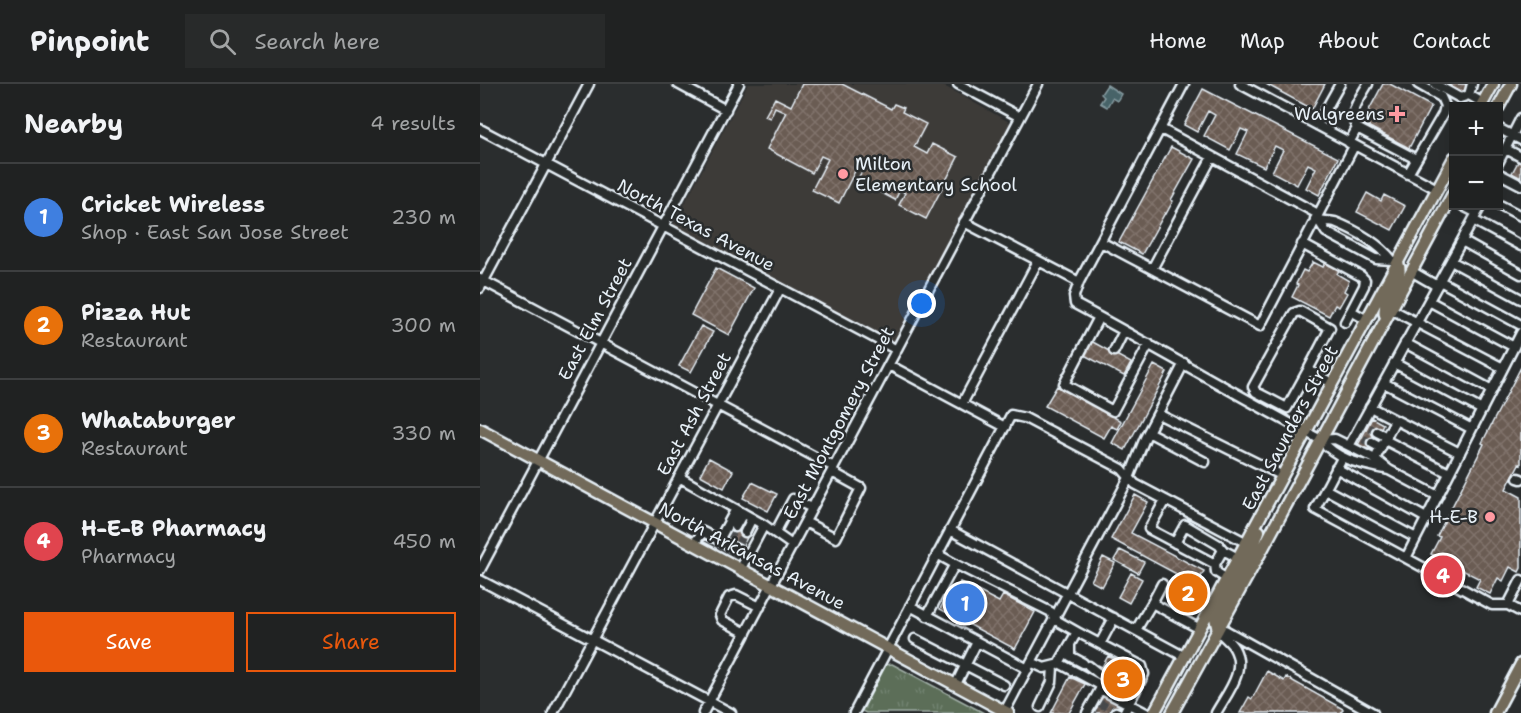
<!DOCTYPE html>
<meta charset="utf-8">
<style>
:root{--surface:#202222;--page:#282a2a;--text:#f1f3f6;--muted:#a2a4a5;--line:#3d3f40;--accent:#ea580c}
body{margin:0;font-family:"Shantell Sans",sans-serif;background:var(--page);color:var(--text)}
.controls{position:absolute;right:18px;top:18px;display:grid;overflow:hidden;border-radius:0px;box-shadow:0 6px 24px #0002}
.controls button{width:54px;height:54px;display:grid;place-items:center;padding:0;border:0;border-bottom:2px solid var(--line);background:var(--surface);color:var(--text);font:30px sans-serif}
.you{position:absolute;left:442px;top:220px;width:21px;height:21px;margin:-15px;border:4px solid #fff;border-radius:50%;background:#1a73e8;box-shadow:0 0 0 9px #1a73e833}
.badge{display:grid;place-items:center;width:39px;height:39px;border-radius:50%;background:var(--accent);color:#fff;font-size:20px;font-weight:700}
.pin{position:absolute;translate:-50% -50%;border:3px solid #fff;box-shadow:0 2px 6px #0006}
.list{margin:0;padding:0;list-style:none}
h2{display:flex;justify-content:space-between;align-items:center;height:78px;margin:0;padding:0 24px;font-size:26px}
h2 small{font-size:20px;font-weight:400;color:var(--muted)}
.list li{display:grid;grid-template-columns:39px 1fr auto;gap:18px;align-items:center;box-sizing:border-box;height:108px;padding:0 24px;border-top:2px solid var(--line)}
.list b{display:block;font-size:22px;white-space:nowrap}
.list p{margin:0;font-size:20px;white-space:nowrap;color:var(--muted)}
.list em{font-size:20px;font-style:normal;color:var(--muted)}
.actions{display:flex;gap:12px;padding:18px 24px}
.actions a{flex:1;padding:14px 0;border:2px solid var(--accent);border-radius:0px;text-align:center;font-size:21px;color:var(--accent)}
.actions .main{background:var(--accent);color:#fff}
.icon{flex:none;width:33px;height:33px;fill:none;stroke:currentColor;stroke-width:2;stroke-linecap:round;stroke-linejoin:round}
.map{position:relative;flex:none;width:1041px;height:629px;overflow:hidden}
header{display:flex;align-items:center;gap:36px;box-sizing:border-box;height:84px;padding:0 30px;background:var(--surface);border-bottom:2px solid var(--line)}
header strong{font-size:28px}
nav{display:flex;gap:33px;margin-inline-start:auto;font-size:21px}
.search{width:420px;height:54px;background:var(--page);display:flex;align-items:center;gap:15px;box-sizing:border-box;padding:0 21px;border-radius:0px;color:var(--muted);font-size:22px}
main{display:flex}
aside{flex:1;background:var(--surface)}
.map>svg:first-child{display:block}
.built{fill:#3e3b39}
.grass{fill:url(#grass-tufts);stroke:#a2b0a8;stroke-width:1.5}
.water{fill:#466468;stroke:#879ca2;stroke-width:1.5}
.building{fill:url(#building-cross-hatch);stroke:#e8f1f8;stroke-width:1.5}
.lines{fill:none;stroke-linecap:round;stroke-linejoin:round}
.minor-tunnel{stroke:#464a4c;stroke-width:8;stroke-dasharray:8 4;stroke-linecap:butt}
.minor-casing{stroke:#e8f1f8;stroke-width:13}
.major-casing{stroke:#e8f1f8;stroke-width:15}
.minor{stroke:#2a2d2e;stroke-width:8}
.major{stroke:#726b5a;stroke-width:10}
.poi-dot{fill:#ff9aa2;stroke:#2a2d2e;stroke-width:2}
.labels{text-anchor:middle;dominant-baseline:central;stroke-width:5;stroke-linejoin:round;paint-order:stroke}
.poi-label{font-size:18px;fill:#e8f1f8;stroke:#2a2d2e;text-anchor:end}
.street-label{font-size:18px;fill:#e8f1f8;stroke:#2a2d2e}
</style>
<header>
<strong>Pinpoint</strong>
<div class="search"><svg class="icon" aria-label="search" viewBox="0 0 24 24"><circle cx="10" cy="10" r="6"/><path d="M15 15l6 6"/></svg>Search here</div>
<nav><a>Home</a><a>Map</a><a>About</a><a>Contact</a></nav>
</header>
<main>
<aside>
<h2>Nearby<small>4 results</small></h2>
<ul class="list">
<li><span class="badge" style="background:#3f7fe0">1</span><div><b>Cricket Wireless</b><p>Shop · East San Jose Street</p></div><em>230 m</em></li>
<li><span class="badge" style="background:#e8710a">2</span><div><b>Pizza Hut</b><p>Restaurant</p></div><em>300 m</em></li>
<li><span class="badge" style="background:#e8710a">3</span><div><b>Whataburger</b><p>Restaurant</p></div><em>330 m</em></li>
<li><span class="badge" style="background:#e0444e">4</span><div><b>H-E-B Pharmacy</b><p>Pharmacy</p></div><em>450 m</em></li>
</ul>
<div class="actions"><a class="main">Save</a><a>Share</a></div>
</aside>
<div class="map">
<svg width="1041" height="629" viewBox="0 0 1041 629">
<defs>
<pattern id="grass-tufts" width="24" height="20" patternUnits="userSpaceOnUse" patternTransform="scale(1.5)"><rect width="24" height="20" fill="#5b6e58"/><path d="M3 7l-1-3M5 7V3M7 7l1-3M15 17l-1-3M17 17v-4M19 17l1-3" fill="none" stroke="#738371"/></pattern>
<pattern id="building-cross-hatch" width="8" height="8" patternUnits="userSpaceOnUse" patternTransform="scale(1.5)"><rect width="8" height="8" fill="#6b5b53"/><path d="M0 0l8 8M0 8l8-8" fill="none" stroke="#80736c"/></pattern>
</defs>
<rect width="100%" height="100%" fill="#2a2d2e"/>
<filter id="ink" filterUnits="userSpaceOnUse"><feTurbulence type="fractalNoise" baseFrequency=".0167" numOctaves="2"/><feDisplacementMap in="SourceGraphic" scale="12" xChannelSelector="R" yChannelSelector="G"/><feConvolveMatrix kernelMatrix="1 2 1 2 8 2 1 2 1" color-interpolation-filters="sRGB"/></filter>
<g filter="url(#ink)">
<path class="built" d="M 268,0 L 460,0 L 531,39 L 416,259 L 413,261 L 198,146 L 195,143 L 194,139 Z"/>
<path class="grass" d="M 412,580 L 504,629 L 386,629 L 382,627 L 406,581 Z"/>
<path class="water" d="M 627,1 L 641,10 L 637,17 L 632,14 L 627,23 L 620,19 L 624,13 L 621,10 Z"/>
<path class="building" d="M 322,0 L 362,0 L 411,25 L 414,20 L 424,24 L 422,28 L 446,40 L 434,63 L 447,70 L 452,60 L 478,73 L 446,135 L 419,121 L 425,109 L 420,106 L 415,116 L 377,96 L 383,86 L 377,83 L 359,119 L 332,106 L 348,75 L 341,72 L 332,89 L 287,65 L 306,28 L 295,23 L 290,34 L 285,32 L 295,14 L 311,22 Z
M 786,0 L 845,0 L 832,25 Z
M 903,0 L 910,0 L 951,22 L 929,64 L 882,39 Z
M 961,0 L 985,0 L 987,1 L 982,11 Z
M 723,5 L 858,74 L 839,111 L 826,104 L 836,84 L 828,80 L 817,101 L 792,88 L 803,66 L 795,62 L 784,83 L 757,70 L 768,48 L 761,45 L 750,66 L 724,52 L 735,31 L 728,27 L 717,48 L 704,41 Z
M 691,63 L 714,75 L 691,116 L 693,117 L 686,130 L 685,129 L 662,170 L 639,158 Z
M 1039,76 L 1041,77 L 1041,94 L 1032,89 Z
M 887,109 L 901,117 L 904,111 L 925,122 L 912,146 L 877,128 Z
M 833,178 L 843,183 L 846,178 L 859,186 L 857,190 L 869,197 L 864,207 L 867,209 L 859,223 L 855,221 L 849,232 L 812,213 L 818,201 L 816,200 L 823,186 L 827,188 Z
M 236,184 L 274,204 L 249,251 L 211,231 Z
M 221,242 L 233,248 L 211,288 L 199,282 Z
M 611,257 L 651,279 L 644,292 L 604,271 Z
M 674,281 L 687,288 L 645,366 L 632,359 Z
M 1041,283 L 1041,381 L 1039,380 L 1026,405 L 1041,413 L 1041,484 L 1039,488 L 1030,483 L 1023,497 L 1018,494 L 1010,510 L 996,503 L 1000,495 L 951,470 L 960,453 L 957,452 L 1004,360 L 1002,359 Z
M 577,302 L 641,337 L 637,345 L 631,342 L 624,354 L 565,322 Z
M 892,334 L 903,340 L 889,366 L 878,361 Z
M 229,374 L 253,387 L 244,404 L 220,391 Z
M 272,398 L 297,410 L 288,427 L 263,414 Z
M 655,411 L 668,418 L 651,449 L 724,487 L 717,501 L 631,455 Z
M 250,441 L 269,450 L 262,463 L 244,454 Z
M 640,466 L 664,478 L 658,489 L 634,476 Z
M 623,473 L 635,479 L 622,503 L 611,497 Z
M 651,489 L 662,495 L 649,519 L 638,513 Z
M 699,495 L 725,509 L 717,524 L 691,510 Z
M 480,498 L 519,518 L 523,511 L 555,528 L 535,565 L 460,525 L 465,516 L 469,519 Z
M 628,572 L 656,587 L 648,603 L 616,586 L 618,581 L 622,583 Z
M 787,587 L 804,597 L 806,593 L 863,625 L 861,629 L 760,629 L 769,613 L 772,615 Z
M 590,593 L 605,600 L 589,629 L 571,629 Z
M 624,610 L 641,619 L 635,629 L 614,629 Z"/>
<g class="lines">
<path class="minor-tunnel" d="M 889,344 L 897,348
M 883,355 L 892,359
M 248,455 L 255,443
M 258,461 L 265,448
M 619,619 L 636,628
M 614,628 L 616,629"/>
<g class="minor-casing">
<path id="minor" d="M 198,0 L 246,26
M 478,0 L 540,33
M 704,0 L 599,198 L 594,212 L 595,220 C 677,264 758,312 841,356 C 859,378 883,380 909,386
M 760,0 L 957,105
M 955,0 L 980,14 L 989,11 L 1003,19
M 989,11 L 992,0
M 837,41 L 860,0
M 877,44 L 936,75
M 1018,44 L 1041,56
M 0,45 L 417,266
M 681,45 L 838,130
M 869,59 L 877,44 C 867,29 880,14 888,0
M 1026,65 L 1041,73
M 1018,79 L 1041,34
M 1018,89 L 1041,101
M 928,90 L 963,30 L 965,22 L 961,13 L 938,0
M 1018,120 L 1041,132
M 983,122 L 997,129 L 1001,122
M 835,135 C 842,138 848,136 855,138 C 875,146 898,159 912,176 L 896,175 L 846,148 L 839,137
M 993,136 L 1041,162
M 484,138 L 599,198
M 982,157 L 1041,190
M 621,158 L 780,242 L 874,62
M 822,160 L 881,192 L 885,196 L 884,202 L 871,227
M 971,177 L 1041,215
M 672,185 L 732,73
M 931,187 L 957,202
M 0,195 L 354,383
M 960,197 L 1041,241
M 0,204 L 109,0
M 949,217 L 1034,263
M 911,225 L 1023,284
M 619,233 L 584,300 L 633,327 L 669,260
M 865,238 L 871,227 L 887,236
M 925,259 L 1012,306
M 634,267 L 644,247
M 914,279 L 1002,326
M 409,281 L 525,343
M 828,286 L 807,324 L 776,308 L 773,303 L 814,229 L 820,227 L 850,244 L 828,286 L 852,299
M 904,299 L 992,345
M 482,320 L 558,177
M 890,323 L 980,369
M 678,330 L 803,392
M 668,348 L 725,378
M 897,348 L 907,353
M 841,356 L 855,355 L 895,375 L 909,386 L 958,412
M 905,356 L 969,389
M 892,359 L 901,364
M 869,362 L 997,129
M 862,374 L 835,425 L 926,474
M 895,375 L 915,336
M 856,384 L 946,434
M 199,393 L 284,441
M 1038,394 L 1041,395
M 845,405 L 936,454
M 685,416 L 669,445 L 735,480 L 743,466 L 758,474
M 325,438 L 356,454 L 381,404 L 352,388
M 255,443 L 263,429
M 470,446 L 705,573
M 265,448 L 272,434
M 239,456 L 256,425
M 214,459 L 223,448 L 268,471
M 695,459 L 705,441 L 739,461 L 743,466
M 312,461 L 295,449 L 313,415 L 332,424
M 457,470 L 475,480
M 735,480 L 736,488 L 747,495
M 261,484 L 284,441 L 295,449
M 0,486 L 259,0
M 0,496 L 251,629
M 1041,496 L 1028,521 L 1041,528
M 672,519 L 682,500
M 1028,521 L 1012,521 L 926,474 L 1041,249
M 430,522 L 548,585
M 447,532 L 475,480 L 571,528 L 574,535 L 597,548
M 656,546 L 672,519 L 720,545
M 738,546 L 745,546 L 893,629
M 266,549 L 242,536 L 240,531 L 249,513 L 256,511 L 280,523
M 435,555 L 524,601
M 620,560 L 634,534
M 590,561 L 590,572 L 603,579
M 551,578 L 564,584 L 576,581
M 609,582 L 619,590 L 655,608
M 476,600 L 497,558
M 620,605 L 666,629
M 560,623 L 572,598 L 573,583
M 636,628 L 638,629
M 73,629 L 300,205
M 223,629 L 558,0
M 374,629 L 531,331 L 545,334 L 642,385 L 655,400 L 767,459
M 524,629 L 649,394 L 665,354 L 704,279
M 607,629 L 622,602 L 579,579 L 597,548 L 662,582 L 664,590 L 644,629
M 736,629 C 747,609 767,587 754,564 C 750,557 742,552 738,546"/>
</g>
<g class="major-casing">
<path id="major" d="M 1001,22 L 1013,0
M 1018,24 L 1031,0
M 905,231 C 901,213 926,198 918,179
M 0,345 L 528,629
M 738,546 L 735,534 L 772,467 L 779,447
M 674,629 L 974,74
M 692,629 L 783,464 L 974,108
M 1015,629 L 1041,580"/>
</g>
<use href="#minor" class="minor"/>
<use href="#major" class="major"/>
</g>
</g>
<g class="poi-dot">
<path d="M914 21h6v6h6v6h-6v6h-6v-6h-6v-6h6z"/>
<circle cx="363" cy="90" r="6"/>
<circle cx="1010" cy="433" r="6"/>
</g>
<g class="labels">
<g class="poi-label">
<text x="905" y="30">Walgreens</text>
<text x="375" y="80" text-anchor="start">Milton<tspan x="375" dy="21">Elementary School</tspan></text>
<text x="998" y="433">H-E-B</text>
</g>
<g class="street-label">
<text transform="translate(216 141) rotate(28)">North Texas Avenue</text>
<text transform="translate(115 235) rotate(-62)">East Elm Street</text>
<text transform="translate(214 330) rotate(-62)">East Ash Street</text>
<text transform="translate(359 339) rotate(-62)">East Montgomery Street</text>
<text transform="translate(810 344) rotate(-62)">East Saunders Street</text>
<text transform="translate(272 472) rotate(28)">North Arkansas Avenue</text>
</g>
</g>
</svg>
<div class="controls">
<button>+</button>
<button>−</button>
</div>
<div class="you"></div>
<div class="pin badge" style="left:485px;top:519px;background:#3f7fe0">1</div>
<div class="pin badge" style="left:708px;top:509px;background:#e8710a">2</div>
<div class="pin badge" style="left:643px;top:595px;background:#e8710a">3</div>
<div class="pin badge" style="left:963px;top:491px;background:#e0444e">4</div>
</div>
</main>
